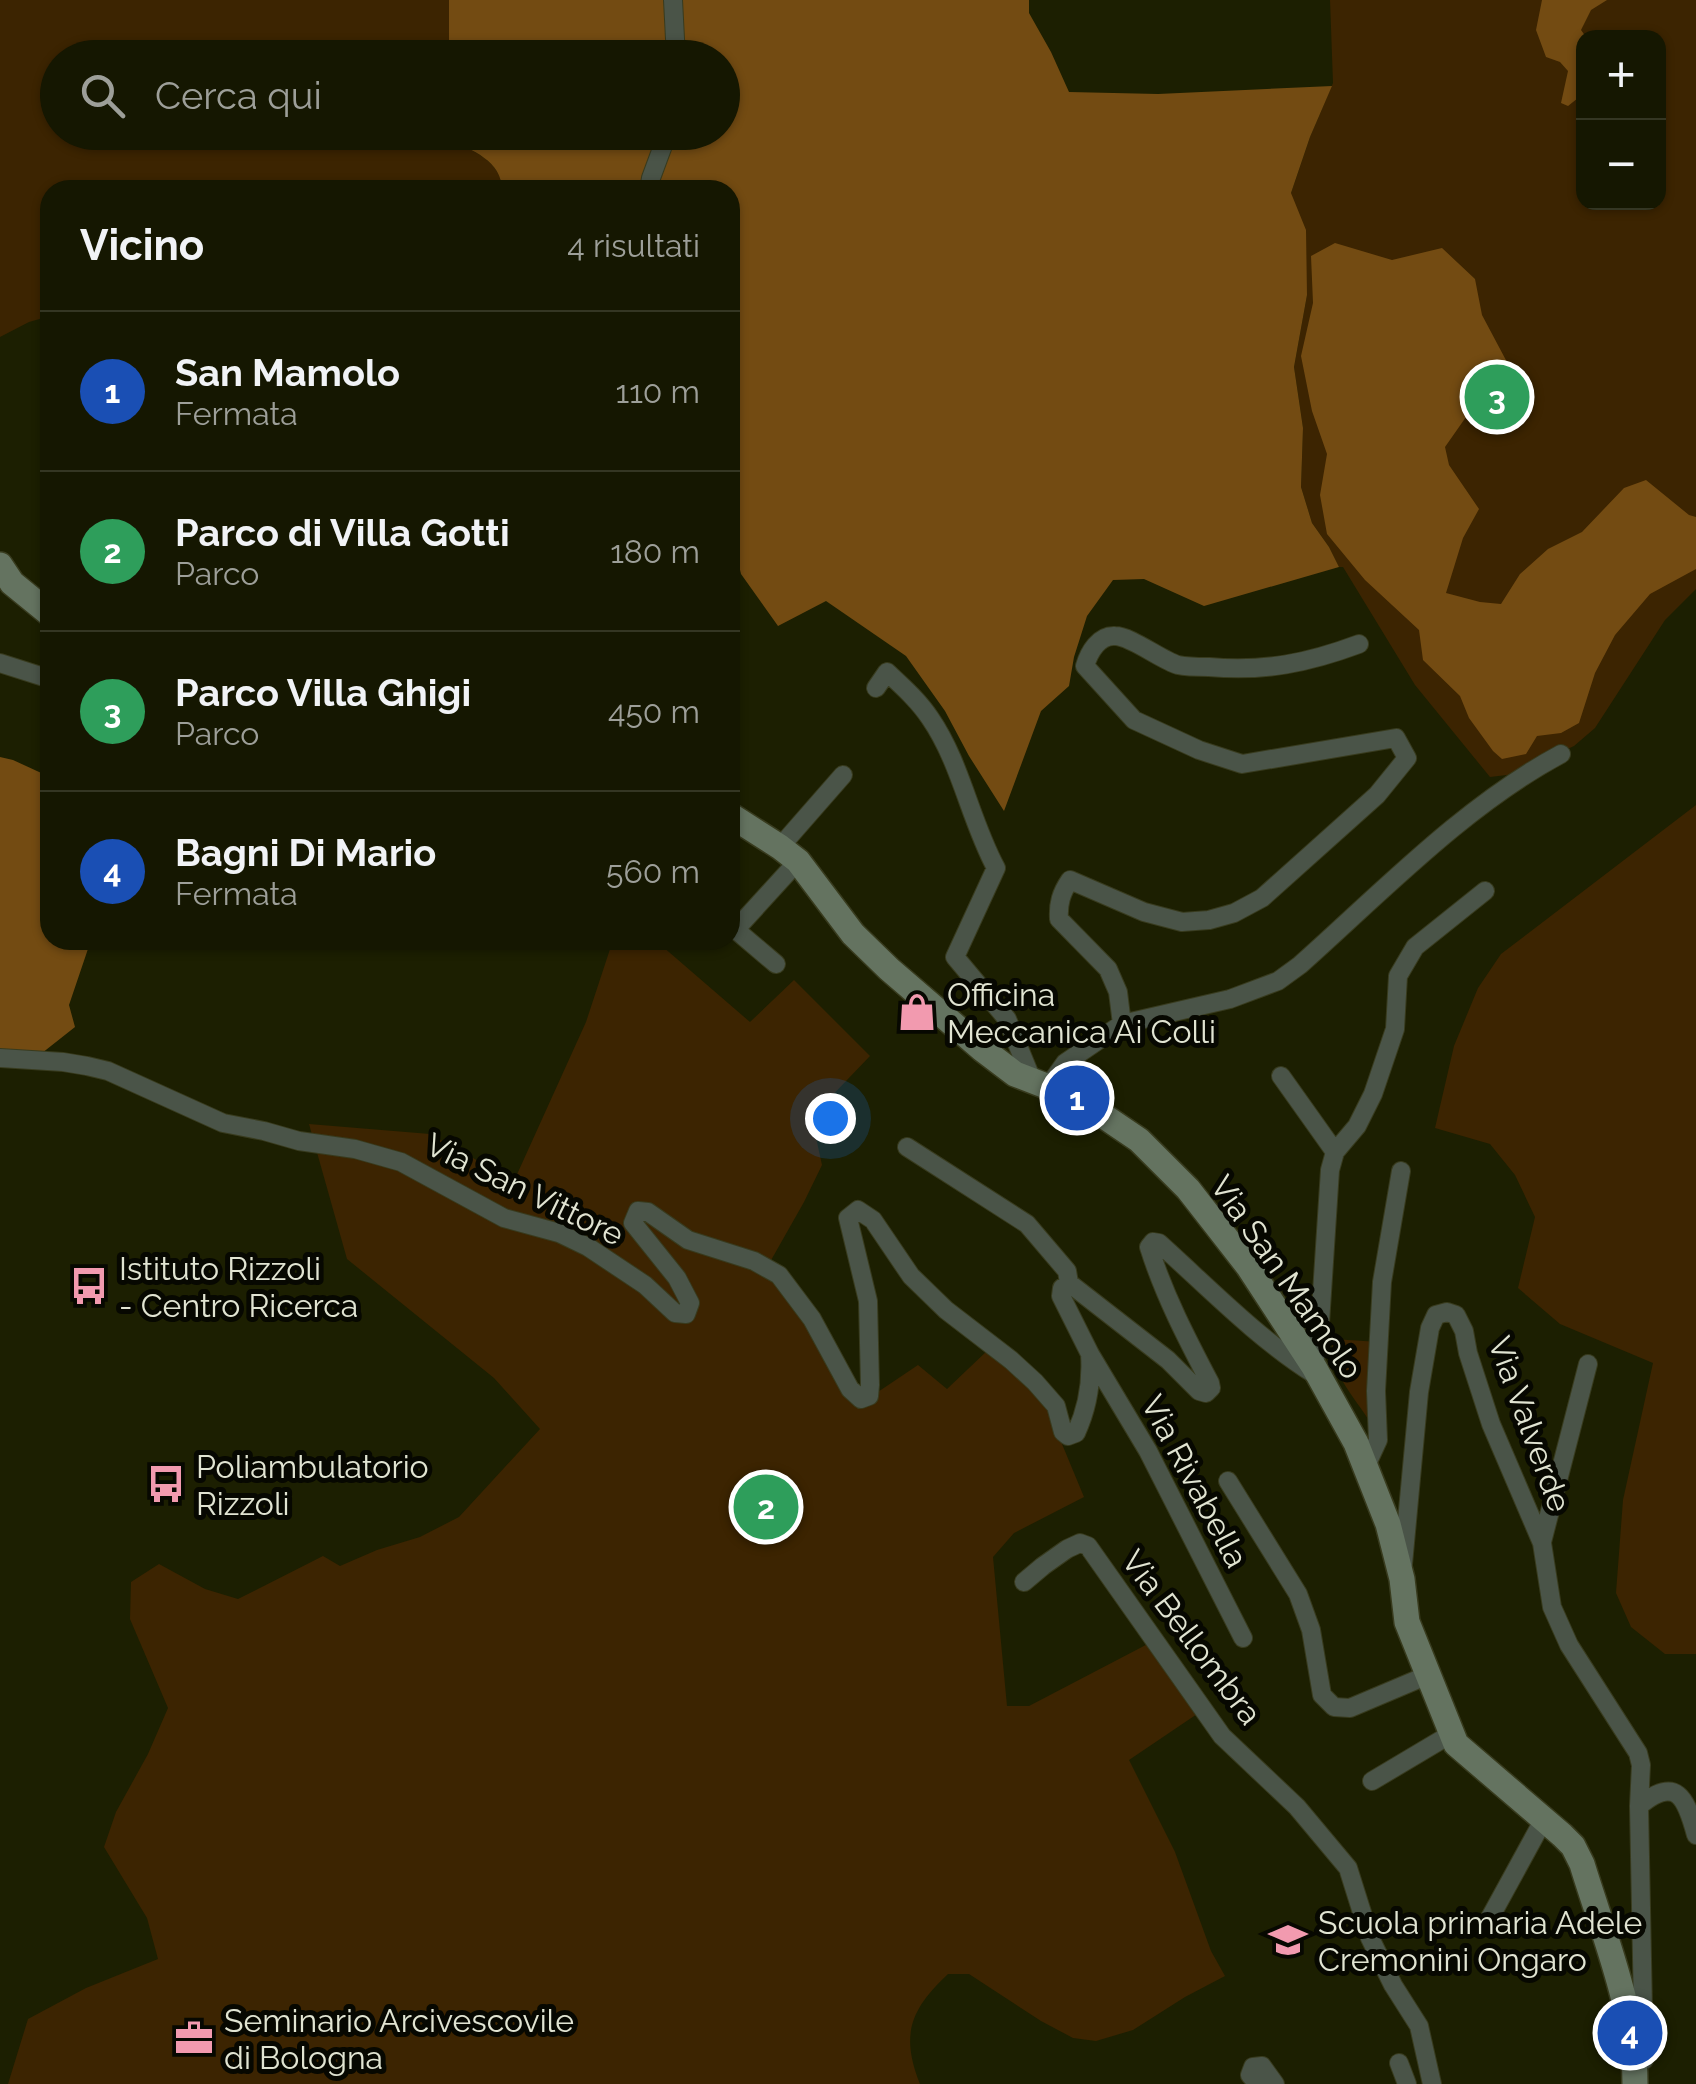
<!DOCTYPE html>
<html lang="it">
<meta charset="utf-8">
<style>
:root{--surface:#151701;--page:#1e200b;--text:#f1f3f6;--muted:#9d9f99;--line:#343623;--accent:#f29aaf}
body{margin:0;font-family:Raleway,sans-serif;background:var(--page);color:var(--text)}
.controls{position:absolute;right:30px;top:30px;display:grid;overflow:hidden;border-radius:20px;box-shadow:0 2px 8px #0004}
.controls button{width:90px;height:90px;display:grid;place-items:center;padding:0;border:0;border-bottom:2px solid var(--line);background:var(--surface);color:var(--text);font:50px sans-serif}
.you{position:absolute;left:830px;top:1118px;width:35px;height:35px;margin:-25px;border:8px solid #fff;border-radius:50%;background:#1a73e8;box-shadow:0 0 0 15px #1a73e833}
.badge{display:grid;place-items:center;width:65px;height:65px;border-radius:50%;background:var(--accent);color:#fff;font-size:32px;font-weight:700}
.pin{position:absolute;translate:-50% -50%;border:5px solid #fff;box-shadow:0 2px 10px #0006}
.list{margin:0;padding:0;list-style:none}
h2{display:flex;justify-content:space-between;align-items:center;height:130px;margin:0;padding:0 40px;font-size:42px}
h2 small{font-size:32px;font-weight:400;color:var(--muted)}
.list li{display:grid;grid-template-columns:65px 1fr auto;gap:30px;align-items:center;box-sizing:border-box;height:160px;padding:0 40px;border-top:2px solid var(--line)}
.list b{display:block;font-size:38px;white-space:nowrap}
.list p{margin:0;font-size:32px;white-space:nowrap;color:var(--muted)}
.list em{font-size:32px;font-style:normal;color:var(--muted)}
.icon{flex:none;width:55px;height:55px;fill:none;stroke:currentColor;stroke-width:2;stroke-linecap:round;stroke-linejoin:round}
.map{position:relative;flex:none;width:1696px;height:2084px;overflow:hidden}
.search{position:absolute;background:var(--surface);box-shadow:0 2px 8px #0004;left:40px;top:40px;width:700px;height:110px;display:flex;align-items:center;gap:25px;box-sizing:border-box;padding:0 35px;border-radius:55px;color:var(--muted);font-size:38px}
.panel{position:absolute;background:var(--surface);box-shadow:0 2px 8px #0004;left:40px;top:180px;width:700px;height:770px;border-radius:30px}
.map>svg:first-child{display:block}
.green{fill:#3c2401;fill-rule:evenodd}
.forest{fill:#734b12}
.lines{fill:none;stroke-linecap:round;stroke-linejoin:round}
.minor-casing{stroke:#383b1e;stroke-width:20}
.secondary-casing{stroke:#383b1e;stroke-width:28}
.minor{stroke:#4a5448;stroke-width:18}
.secondary{stroke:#647360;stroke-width:25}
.labels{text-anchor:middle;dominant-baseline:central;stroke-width:10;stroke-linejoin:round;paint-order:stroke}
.poi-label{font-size:32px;fill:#e1e4d2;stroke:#070801;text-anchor:start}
.street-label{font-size:32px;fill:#e1e4d2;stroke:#070801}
</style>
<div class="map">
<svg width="1696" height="2084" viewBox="0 0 1696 2084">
<rect width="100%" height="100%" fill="#1c1f01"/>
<path class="green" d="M 0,0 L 449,0 L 449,57 L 58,58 L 58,132 L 450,133 L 451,140 C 473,151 502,161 502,190 L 50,190 L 50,316 L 29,322 L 0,337 Z
M 1330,0 L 1696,0 L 1696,589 L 1665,620 L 1595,728 L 1574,746 L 1515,774 L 1490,777 L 1415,685 L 1343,567 L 1339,567 L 1329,547 L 1312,523 L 1301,487 L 1303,428 L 1294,367 L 1307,295 L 1291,193 L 1310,137 L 1333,83 ZM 1584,38 L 1658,38 L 1658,202 L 1584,202 Z
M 1696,805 L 1696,1654 L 1665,1654 L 1631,1627 L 1616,1593 L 1623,1500 L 1653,1363 L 1560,1324 L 1518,1288 L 1535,1217 L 1515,1175 L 1490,1144 L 1435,1128 L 1454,1046 L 1478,988 L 1501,954 Z
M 613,940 L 655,940 L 750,1022 L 794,980 L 870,1056 L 824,1104 L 815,1133 L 822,1165 L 804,1202 L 770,1262 L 860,1404 L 918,1365 L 947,1389 L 988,1350 L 1045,1403 L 1084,1497 L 1014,1533 L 993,1557 L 1007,1706 L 1029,1706 L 1163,1636 L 1206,1708 L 1129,1760 L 1175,1852 L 1211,1951 L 1225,1976 L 1185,1997 L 1133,2030 L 1096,2041 L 1073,2038 L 1041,2021 L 969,1974 L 948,1974 C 911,2009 900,2034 920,2084 L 8,2084 L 28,2019 L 86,1988 L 158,1959 L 147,1918 L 104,1847 L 116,1812 L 148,1754 L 168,1708 L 130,1619 L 131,1582 L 159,1564 L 205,1589 L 238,1599 L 323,1556 L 340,1566 L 377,1550 L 420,1537 L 459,1517 L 540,1429 L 494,1378 L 347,1259 L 309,1124 L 430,1134 L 514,1181 L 586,1022 Z
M 1333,1339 L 1379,1342 L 1370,1422 C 1354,1396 1328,1371 1333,1339 Z"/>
<path class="forest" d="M 449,0 L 1029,0 L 1029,13 L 1051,52 L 1069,92 L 1158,94 L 1332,86 L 1310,137 L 1291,193 L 1306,230 L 1307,295 L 1294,367 L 1303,428 L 1301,487 L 1312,523 L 1329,547 L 1339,567 L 1204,606 L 1144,579 L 1113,580 L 1087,616 L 1074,657 L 1069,686 L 1041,711 L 1004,811 L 969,756 L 945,711 L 906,656 L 826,601 L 778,626 L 741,574 L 733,541 L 730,540 L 730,190 L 502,190 C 502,161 472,150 450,140 L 450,132 L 722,132 L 722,58 L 449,57 Z
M 1542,0 L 1607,0 L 1591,10 L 1581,30 L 1586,37 L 1584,38 L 1583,94 L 1568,106 L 1561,103 L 1568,71 L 1560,62 L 1546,57 L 1536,30 Z
M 1335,243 L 1392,260 L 1442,248 L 1475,279 L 1482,315 L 1508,364 L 1480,397 L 1445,447 L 1449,465 L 1479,509 L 1463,538 L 1446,593 L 1480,602 L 1501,604 L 1520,574 L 1548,549 L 1582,532 L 1624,488 L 1646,480 L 1689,515 L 1696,517 L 1696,569 L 1650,594 L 1615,635 L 1595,673 L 1579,723 L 1561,733 L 1537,736 L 1526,754 L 1502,759 L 1493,751 L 1469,718 L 1460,696 L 1423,660 L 1419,630 L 1365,580 L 1327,534 L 1320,495 L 1327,454 L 1312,411 L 1301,356 L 1313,303 L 1311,256 Z
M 0,757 L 13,760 L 50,777 L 50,940 L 91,940 L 69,1005 L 75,1027 L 37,1057 L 0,1055 Z"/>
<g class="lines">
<g class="minor-casing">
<path id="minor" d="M 673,0 L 676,58
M 649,190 L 651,178 L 668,132
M 0,663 L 50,679
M 876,688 L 887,672 C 902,686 918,700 930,718 C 961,763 970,820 996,868 L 955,957 L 1007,1019 L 1032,1080
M 780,847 L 843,775
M 730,925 L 776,964
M 736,929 L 798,861
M 1122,1024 L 1118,992 L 1108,969 L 1059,919 C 1058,904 1061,893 1070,880 L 1144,912 L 1182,922 L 1209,920 L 1234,913 L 1262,898 L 1377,795 L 1407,758 L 1396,738 L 1242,764 L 1199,750 L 1134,720 L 1085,666 C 1089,652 1099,635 1115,636 C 1131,636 1161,660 1178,665 C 1187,667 1199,667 1209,667 C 1264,672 1308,663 1359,644
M 0,1058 L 63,1062 L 87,1066 L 108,1071 L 223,1123 L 264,1131 L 299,1141 L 355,1149 L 401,1162 L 504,1218 L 559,1233 L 588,1247 L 645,1285 L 675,1313 L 686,1314 L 690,1303 L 677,1278 L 633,1223 L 638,1211 L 648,1212 L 688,1240 L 754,1261 L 779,1275 L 812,1319 L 850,1389 L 861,1399 L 869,1396 L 870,1385 L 868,1301 L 848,1218 L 858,1210 L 873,1220 L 911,1276 L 946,1310 L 1011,1360 L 1035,1382 L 1056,1406 L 1063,1432 L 1068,1436 L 1076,1433 C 1088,1407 1092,1382 1090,1354
M 1281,1076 L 1335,1152
M 1048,1087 L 1065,1063 L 1122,1024 L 1230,999 L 1278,981 L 1300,965 C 1382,892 1464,806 1561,754
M 907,1147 L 1027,1224 L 1067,1271 L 1069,1283
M 1314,1367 L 1320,1323 L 1330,1170 L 1335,1152 L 1357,1126 L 1373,1094 L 1395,1029 L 1398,976 L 1415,947 L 1485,891
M 1366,1466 L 1378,1440 L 1376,1391 L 1382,1282 L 1401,1171
M 1228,1481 L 1298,1594 L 1311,1630 L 1322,1695 L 1334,1707 L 1350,1708 L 1428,1675
M 1542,1542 L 1588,1364
M 1403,1564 L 1419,1392 L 1430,1328 L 1436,1315 L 1447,1312 L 1456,1315 L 1464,1331 L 1468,1353 L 1491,1424 L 1542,1543 L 1552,1607 L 1569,1645 L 1638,1753 L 1641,1765 L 1639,1806
M 1024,1582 L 1043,1566 L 1067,1549 L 1080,1543 L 1088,1546 L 1222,1736 L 1297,1807 L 1348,1868 L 1370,1938 L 1393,1985 L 1419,2026 L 1432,2084
M 1243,1638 L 1148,1451 L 1090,1354 L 1061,1296 L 1062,1288 L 1069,1283 L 1168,1360 L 1199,1391 L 1206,1393 L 1211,1388 L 1210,1383 C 1187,1339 1164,1295 1149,1247 L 1153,1242 L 1159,1243 C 1209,1288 1257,1338 1314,1374
M 1372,1781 L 1451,1734
M 1486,1925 L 1544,1819
M 1644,2060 L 1639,1806 C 1677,1775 1686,1798 1696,1835
M 1399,2063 L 1407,2084
M 1258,2084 L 1250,2075 L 1253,2067 L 1262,2066 L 1275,2084"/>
</g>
<g class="secondary-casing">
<path id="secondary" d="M 0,565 L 12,583 L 50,614
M 730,815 L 780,847 L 798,861 L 853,934 L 889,969 L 982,1049 L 1015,1074 L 1077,1098 L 1139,1140 L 1188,1189 L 1248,1266 L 1314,1367 L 1356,1443 L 1388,1524 L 1402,1579 L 1407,1622 L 1456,1744 L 1562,1835 L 1573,1846 L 1582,1864 C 1604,1936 1635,2009 1635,2084"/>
</g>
<use href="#minor" class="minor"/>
<use href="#secondary" class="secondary"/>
</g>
<defs>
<g id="shop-bare" transform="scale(3)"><path d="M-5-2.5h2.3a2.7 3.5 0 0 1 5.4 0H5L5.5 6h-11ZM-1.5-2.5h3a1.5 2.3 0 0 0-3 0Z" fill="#f29aaf" stroke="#070801" stroke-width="2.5" paint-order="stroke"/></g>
<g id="bus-bare" transform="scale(3)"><path d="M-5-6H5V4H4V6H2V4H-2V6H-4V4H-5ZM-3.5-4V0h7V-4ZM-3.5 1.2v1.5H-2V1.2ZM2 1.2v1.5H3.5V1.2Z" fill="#f29aaf" stroke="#070801" stroke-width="2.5" paint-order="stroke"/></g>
<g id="school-bare" transform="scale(3)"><path d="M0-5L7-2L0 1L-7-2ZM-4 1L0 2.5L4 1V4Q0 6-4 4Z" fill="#f29aaf" stroke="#070801" stroke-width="2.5" paint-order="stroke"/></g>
<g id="office-bare" transform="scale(3)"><path d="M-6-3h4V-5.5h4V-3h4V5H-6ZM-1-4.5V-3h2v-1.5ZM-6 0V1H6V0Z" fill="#f29aaf" stroke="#070801" stroke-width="2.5" paint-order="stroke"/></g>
</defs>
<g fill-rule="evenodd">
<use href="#shop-bare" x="917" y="1012"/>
<use href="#bus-bare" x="89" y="1286"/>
<use href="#bus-bare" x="166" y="1484"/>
<use href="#school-bare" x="1288" y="1940"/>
<use href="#office-bare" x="194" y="2038"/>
</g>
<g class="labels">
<g class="poi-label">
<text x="947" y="994">Officina<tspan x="947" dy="37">Meccanica Ai Colli</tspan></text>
<text x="119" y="1268">Istituto Rizzoli<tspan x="119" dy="37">- Centro Ricerca</tspan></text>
<text x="196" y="1466">Poliambulatorio<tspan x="196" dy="37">Rizzoli</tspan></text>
<text x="1318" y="1922">Scuola primaria Adele<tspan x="1318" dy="37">Cremonini Ongaro</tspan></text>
<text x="224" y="2020">Seminario Arcivescovile<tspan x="224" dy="37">di Bologna</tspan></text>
</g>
<g class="street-label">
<text transform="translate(525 1189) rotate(26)">Via San Vittore</text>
<text transform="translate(1287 1277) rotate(55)">Via San Mamolo</text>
<text transform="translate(1530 1424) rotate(70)">Via Valverde</text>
<text transform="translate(1195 1481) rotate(62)">Via Rivabella</text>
<text transform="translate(1192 1637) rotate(53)">Via Bellombra</text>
</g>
</g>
</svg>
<div class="controls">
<button>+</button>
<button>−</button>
</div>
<div class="you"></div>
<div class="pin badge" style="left:1077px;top:1098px;background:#1a4fb4">1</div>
<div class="pin badge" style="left:766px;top:1507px;background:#2e9e5b">2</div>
<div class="pin badge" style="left:1497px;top:397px;background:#2e9e5b">3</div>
<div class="pin badge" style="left:1630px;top:2033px;background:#1a4fb4">4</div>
<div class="search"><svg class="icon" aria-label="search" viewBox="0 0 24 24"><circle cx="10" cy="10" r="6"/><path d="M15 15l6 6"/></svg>Cerca qui</div>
<section class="panel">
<h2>Vicino<small>4 risultati</small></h2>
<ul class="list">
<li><span class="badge" style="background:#1a4fb4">1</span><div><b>San Mamolo</b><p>Fermata</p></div><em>110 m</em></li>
<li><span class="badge" style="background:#2e9e5b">2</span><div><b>Parco di Villa Gotti</b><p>Parco</p></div><em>180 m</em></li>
<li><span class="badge" style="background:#2e9e5b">3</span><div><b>Parco Villa Ghigi</b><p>Parco</p></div><em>450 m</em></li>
<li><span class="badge" style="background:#1a4fb4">4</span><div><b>Bagni Di Mario</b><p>Fermata</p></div><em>560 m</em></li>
</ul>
</section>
</div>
